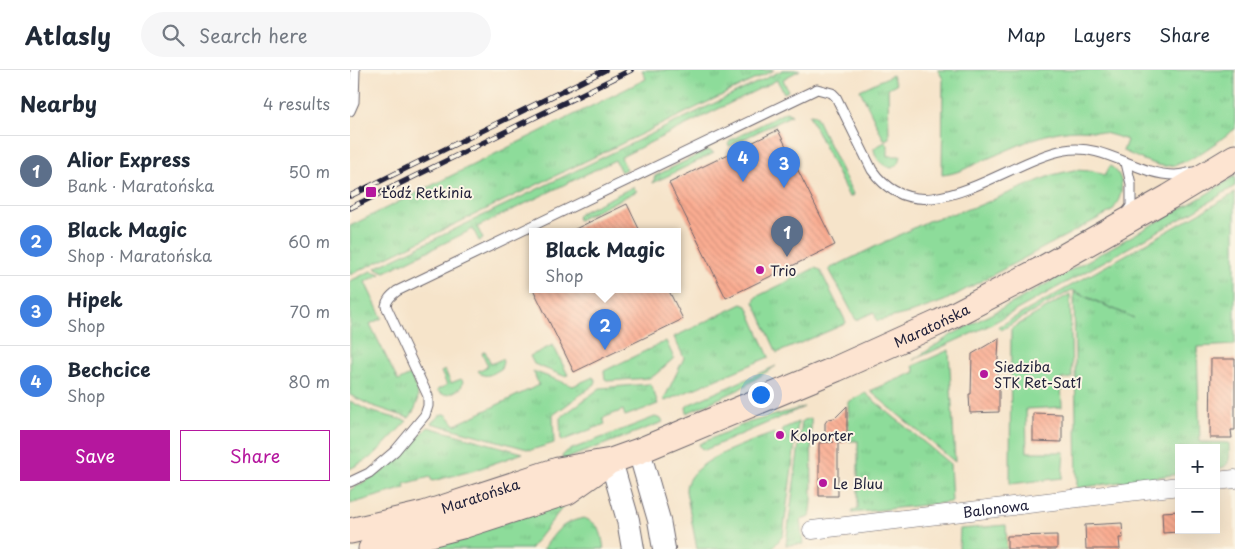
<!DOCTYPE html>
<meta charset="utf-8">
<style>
:root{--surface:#fff;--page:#f6f6f7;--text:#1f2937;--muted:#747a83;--line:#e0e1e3;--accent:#b5179e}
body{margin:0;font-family:"Playpen Sans",sans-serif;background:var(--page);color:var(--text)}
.controls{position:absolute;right:15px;bottom:15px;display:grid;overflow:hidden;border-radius:0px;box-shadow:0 5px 20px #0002}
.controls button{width:45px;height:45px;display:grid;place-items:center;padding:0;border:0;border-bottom:1px solid var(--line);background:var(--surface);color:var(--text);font:25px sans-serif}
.you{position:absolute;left:410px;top:324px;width:18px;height:18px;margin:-12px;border:4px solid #fff;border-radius:50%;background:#1a73e8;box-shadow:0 0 0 8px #1a73e833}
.badge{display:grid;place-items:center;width:32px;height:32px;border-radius:50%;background:var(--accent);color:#fff;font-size:16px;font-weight:700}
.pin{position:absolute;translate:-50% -41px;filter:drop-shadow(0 1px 2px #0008)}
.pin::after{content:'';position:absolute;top:26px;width:18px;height:15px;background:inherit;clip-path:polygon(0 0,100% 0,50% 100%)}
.popup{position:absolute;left:179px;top:158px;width:152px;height:65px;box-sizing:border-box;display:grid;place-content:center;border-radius:0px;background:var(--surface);filter:drop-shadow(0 1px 4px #0005);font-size:16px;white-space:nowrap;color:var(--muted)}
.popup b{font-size:19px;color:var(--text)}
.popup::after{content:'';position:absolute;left:50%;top:100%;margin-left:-10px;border:10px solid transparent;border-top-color:var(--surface)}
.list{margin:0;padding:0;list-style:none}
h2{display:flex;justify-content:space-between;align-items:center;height:65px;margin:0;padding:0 20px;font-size:21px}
h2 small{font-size:16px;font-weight:400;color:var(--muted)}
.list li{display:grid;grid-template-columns:32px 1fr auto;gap:15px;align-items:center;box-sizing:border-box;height:70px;padding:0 20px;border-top:1px solid var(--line)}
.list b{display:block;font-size:19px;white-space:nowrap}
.list p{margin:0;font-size:16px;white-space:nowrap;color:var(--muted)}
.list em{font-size:16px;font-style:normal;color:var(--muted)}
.actions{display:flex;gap:10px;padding:15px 20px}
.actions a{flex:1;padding:11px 0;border:1px solid var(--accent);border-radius:0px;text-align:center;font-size:18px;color:var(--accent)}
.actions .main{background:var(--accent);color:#fff}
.icon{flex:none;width:28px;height:28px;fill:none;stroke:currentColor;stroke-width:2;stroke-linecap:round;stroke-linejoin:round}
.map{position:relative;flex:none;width:885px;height:479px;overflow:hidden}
header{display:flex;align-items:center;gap:30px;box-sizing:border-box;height:70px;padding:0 25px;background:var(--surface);border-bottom:1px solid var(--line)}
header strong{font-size:24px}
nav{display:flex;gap:28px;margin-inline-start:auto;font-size:18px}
.search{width:350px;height:45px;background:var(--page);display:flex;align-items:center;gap:12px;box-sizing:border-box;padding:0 18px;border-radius:28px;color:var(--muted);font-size:19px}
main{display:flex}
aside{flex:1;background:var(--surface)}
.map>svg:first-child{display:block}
.grass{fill:url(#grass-tufts);stroke:#587f6a}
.garden{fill:#8ddc9a;stroke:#587f6a}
.building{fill:url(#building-back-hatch)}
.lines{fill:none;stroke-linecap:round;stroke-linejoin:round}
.service-casing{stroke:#6c666d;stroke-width:11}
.minor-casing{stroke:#6c666d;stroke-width:19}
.tertiary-casing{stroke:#6c666d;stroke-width:24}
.secondary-casing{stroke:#6c666d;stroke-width:27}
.service{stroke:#fff;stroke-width:9}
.minor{stroke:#fff;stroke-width:18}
.tertiary{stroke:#fff;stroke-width:22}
.secondary{stroke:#fde4d1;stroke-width:25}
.rail-casing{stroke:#22223b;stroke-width:5.5}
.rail{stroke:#fcf5e5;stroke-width:4;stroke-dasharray:11;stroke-linecap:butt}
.poi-dot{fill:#b5179e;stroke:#fcf5e5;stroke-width:2}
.labels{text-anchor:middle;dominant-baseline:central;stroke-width:4;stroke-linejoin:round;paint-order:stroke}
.poi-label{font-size:14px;fill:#22223b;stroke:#fcf5e5;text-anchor:start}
.street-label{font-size:14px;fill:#22223b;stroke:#fcf5e5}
</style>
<header>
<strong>Atlasly</strong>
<div class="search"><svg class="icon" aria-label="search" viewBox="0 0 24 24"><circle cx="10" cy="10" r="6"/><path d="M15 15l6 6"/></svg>Search here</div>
<nav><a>Map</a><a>Layers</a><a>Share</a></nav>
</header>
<main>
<aside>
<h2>Nearby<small>4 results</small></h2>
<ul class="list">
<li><span class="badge" style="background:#5c6f8a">1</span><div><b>Alior Express</b><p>Bank · Maratońska</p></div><em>50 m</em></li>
<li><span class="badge" style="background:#3f7fe0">2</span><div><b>Black Magic</b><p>Shop · Maratońska</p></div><em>60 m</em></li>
<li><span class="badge" style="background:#3f7fe0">3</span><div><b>Hipek</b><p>Shop</p></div><em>70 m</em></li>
<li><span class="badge" style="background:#3f7fe0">4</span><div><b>Bechcice</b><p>Shop</p></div><em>80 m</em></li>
</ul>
<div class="actions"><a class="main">Save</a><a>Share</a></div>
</aside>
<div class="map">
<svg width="885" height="479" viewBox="0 0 885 479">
<defs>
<pattern id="grass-tufts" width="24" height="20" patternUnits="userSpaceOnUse" patternTransform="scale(1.25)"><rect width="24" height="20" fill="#8ddc9a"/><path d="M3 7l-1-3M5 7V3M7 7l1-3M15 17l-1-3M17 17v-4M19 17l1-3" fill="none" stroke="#79bc86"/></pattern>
<pattern id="building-back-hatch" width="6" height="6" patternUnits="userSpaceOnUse" patternTransform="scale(1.25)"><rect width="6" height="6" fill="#faac91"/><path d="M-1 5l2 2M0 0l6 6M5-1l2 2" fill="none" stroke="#d6947e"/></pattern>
</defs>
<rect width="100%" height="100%" fill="#fcf5e5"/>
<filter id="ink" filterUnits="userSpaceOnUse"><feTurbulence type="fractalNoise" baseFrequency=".02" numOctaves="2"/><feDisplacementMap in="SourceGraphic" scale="10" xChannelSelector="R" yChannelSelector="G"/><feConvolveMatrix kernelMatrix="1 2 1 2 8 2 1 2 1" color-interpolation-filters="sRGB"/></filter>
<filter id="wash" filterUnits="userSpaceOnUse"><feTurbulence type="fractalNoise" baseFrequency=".0096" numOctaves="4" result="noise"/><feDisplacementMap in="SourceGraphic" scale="20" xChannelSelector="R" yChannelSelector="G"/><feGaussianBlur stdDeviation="1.12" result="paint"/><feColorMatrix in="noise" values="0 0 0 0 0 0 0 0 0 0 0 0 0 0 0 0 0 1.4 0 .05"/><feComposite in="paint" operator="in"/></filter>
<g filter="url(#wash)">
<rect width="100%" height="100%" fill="#f6e4ca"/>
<path class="grass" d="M 292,0 L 424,0 L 0,205 L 0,156 L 296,9 Z
M 433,0 L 450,0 L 433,9 L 438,21 L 434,23 L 427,10 L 271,87 L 276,99 L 271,102 L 265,90 L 127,157 L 133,169 L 129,171 L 123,159 L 35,202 L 25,198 Z
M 588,0 L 885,0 L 885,59 C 866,72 836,98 813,96 C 800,94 785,86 773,81 L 777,70 C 717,47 687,68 632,91 C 619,97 606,104 592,105 L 593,9 Z
M 542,5 L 546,14 L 538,18 L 539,68 L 535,70 L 533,68 L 510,20 Z
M 436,42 L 442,45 L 379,76 L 378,74 L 381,70 Z
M 461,44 L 465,45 L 503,124 L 502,126 L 499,127 L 459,45 Z
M 535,72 L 538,75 L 538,86 L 551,86 L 549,93 L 542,98 C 532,97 524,87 524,78 Z
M 358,80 L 364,83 L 303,113 L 305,106 Z
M 760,96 C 777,106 773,127 762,141 L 594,231 L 563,242 L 527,251 L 524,242 L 506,250 L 479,199 L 578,151 L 628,136 L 702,105 L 724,100 L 743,101 L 755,105 Z
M 885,106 L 885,116 L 841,143 L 636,257 L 563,290 L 603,264 L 666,231 L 773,171 L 852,127 Z
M 283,117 L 287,121 L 228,150 L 227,147 L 230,143 Z
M 885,123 L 885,275 L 847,277 L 850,372 L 879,373 C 879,386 883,397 866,399 L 866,378 L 829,378 L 829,404 L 727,418 L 724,222 L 784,248 L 722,220 L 651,260 L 648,257 Z
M 465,198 L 470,200 L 496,252 L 495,254 L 427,283 L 404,232 L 406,227 Z
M 21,201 L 31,204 L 15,212 L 32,248 L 20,254 L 48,311 L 60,305 C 69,322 72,331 59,348 L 20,335 L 0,325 L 0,211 Z
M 392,234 L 397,236 L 419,287 L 315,331 L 314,329 L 334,288 L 324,267 Z
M 316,271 L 324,288 L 305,305 L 299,308 L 258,311 L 255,309 L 254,301 Z
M 203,275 L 218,305 L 214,306 L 184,294 L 180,286 Z
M 599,280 L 605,392 L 520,321 L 565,302 L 563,296 Z
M 135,281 L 141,294 L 152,289 L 153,292 L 151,299 C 143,303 135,310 128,301 L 138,296 L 132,283 Z
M 426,296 L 388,320 L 337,343 L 336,337 L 340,334 Z
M 95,300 L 101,313 L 111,309 L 113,311 L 111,318 C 103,322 94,329 87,320 L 97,315 L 91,302 Z
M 183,301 L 223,316 L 243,307 L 246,311 L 245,314 L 203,345 L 204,373 L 181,380 L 81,353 C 95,341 94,340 105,355 L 189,315 Z
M 299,314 L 302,316 L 308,334 L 275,346 L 273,340 L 253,348 L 255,354 L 211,371 L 210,348 L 250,318 Z
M 515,323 L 600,394 L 602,432 L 502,443 L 503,440 L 508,439 L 508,371 L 499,371 L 498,332 Z
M 0,331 L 19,341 L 57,351 L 23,386 L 0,399 Z
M 454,337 L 355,380 L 351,378 L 349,374 L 397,353 Z
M 305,347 L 311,349 L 313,352 L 213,390 L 212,386 L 217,381 Z
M 461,348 L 462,432 L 460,447 L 450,450 L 453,474 L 436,475 L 452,351 Z
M 448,352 L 433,465 L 422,479 L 347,479 L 336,421 C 334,392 401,372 424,363 L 427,372 L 435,368 L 432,359 Z
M 78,357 L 173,383 L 122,401 L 82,411 L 80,407 L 54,414 L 55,418 L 0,434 L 0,420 L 35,400 Z
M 212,435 L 212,438 L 180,479 L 66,479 Z
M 234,448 C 251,455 251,462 254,479 L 193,479 C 207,461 210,453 234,448 Z
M 656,455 L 657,479 L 609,479 L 610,459 Z"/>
<path class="garden" d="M 720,224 L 722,308 L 711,309 L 712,337 L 676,339 L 677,382 L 714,382 L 712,408 L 660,414 L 661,259 Z"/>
<g id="blocks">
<path class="building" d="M 428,60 L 485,175 L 376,228 L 319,113 Z
M 277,134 L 290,161 L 221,161 Z
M 183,219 L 318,219 L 333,249 L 224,302 Z
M 649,268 L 647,308 L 649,312 L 649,342 L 620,343 L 619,324 L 621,324 L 622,284 Z
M 861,289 L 885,289 L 885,360 L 881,360 L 882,368 L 860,368 Z
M 497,336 L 497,373 L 488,373 L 488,426 L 469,426 L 469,373 L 484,372 L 475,372 L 475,353 L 478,349 L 485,348 Z
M 683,343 L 712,344 L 712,372 L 683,371 Z
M 829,441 L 829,462 L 813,463 L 812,442 Z
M 772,453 L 773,468 L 769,468 L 770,479 L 736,479 L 735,455 Z
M 707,465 L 707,479 L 657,479 L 657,466 Z"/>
</g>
</g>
<g filter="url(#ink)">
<use href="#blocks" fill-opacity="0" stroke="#6c666d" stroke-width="1"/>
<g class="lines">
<g class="service-casing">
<path id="service" d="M 0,41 L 4,32 L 5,0
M 776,143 L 781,136 L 781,114 L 776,93
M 0,412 L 19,403 L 45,381 L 75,345 L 78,336 L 78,326 L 36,236 C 37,229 41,226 47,221 L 467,19 L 482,23 L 486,27 L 522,100 C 571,170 656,90 715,80 C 755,73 786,105 825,105 C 831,105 837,103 843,102"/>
</g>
<g class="minor-casing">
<g id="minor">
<path d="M 866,411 L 885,409"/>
<path id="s1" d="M 462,460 L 829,416"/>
</g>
</g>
<g class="tertiary-casing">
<path id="tertiary" d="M 289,381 L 309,450 L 314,479
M 261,391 L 278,450 L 283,479"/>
</g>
<g class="secondary-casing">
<g id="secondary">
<path id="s2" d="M 0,461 L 74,444 L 208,400 L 261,391 L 289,381 L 486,299 L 590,252 L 692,199 L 819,127 L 885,87"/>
<path d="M 21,479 L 112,456 L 217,422 L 255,395"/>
</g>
</g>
<use href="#service" class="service"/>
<use href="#minor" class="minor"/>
<use href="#tertiary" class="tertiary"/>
<use href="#secondary" class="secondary"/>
<g class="rail-casing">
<path id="rail" d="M 0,126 L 255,0
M 0,138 L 281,0"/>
</g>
<use href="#rail" class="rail"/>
</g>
</g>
<g class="poi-dot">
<rect x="15" y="116" width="12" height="12" rx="2.5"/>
<circle cx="410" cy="200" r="5"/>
<circle cx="634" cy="304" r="5"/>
<circle cx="430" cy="365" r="5"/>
<circle cx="473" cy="413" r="5"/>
</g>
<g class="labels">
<g class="poi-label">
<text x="32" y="122">Łódź Retkinia</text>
<text x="420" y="200">Trio</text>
<text x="644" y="296">Siedziba<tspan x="644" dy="16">STK Ret-Sat1</tspan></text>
<text x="440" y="365">Kolporter</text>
<text x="483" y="413">Le Bluu</text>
</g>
<g class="street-label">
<text stroke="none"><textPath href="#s2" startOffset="619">Maratońska</textPath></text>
<text stroke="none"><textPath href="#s2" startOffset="135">Maratońska</textPath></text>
<text stroke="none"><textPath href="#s1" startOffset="185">Balonowa</textPath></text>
</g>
</g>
</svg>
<div class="controls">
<button>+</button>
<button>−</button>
</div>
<div class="you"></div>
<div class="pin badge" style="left:437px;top:187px;background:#5c6f8a">1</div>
<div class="pin badge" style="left:255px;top:280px;background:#3f7fe0">2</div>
<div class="popup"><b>Black Magic</b>Shop</div>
<div class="pin badge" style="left:434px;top:118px;background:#3f7fe0">3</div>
<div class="pin badge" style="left:393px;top:112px;background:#3f7fe0">4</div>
</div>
</main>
